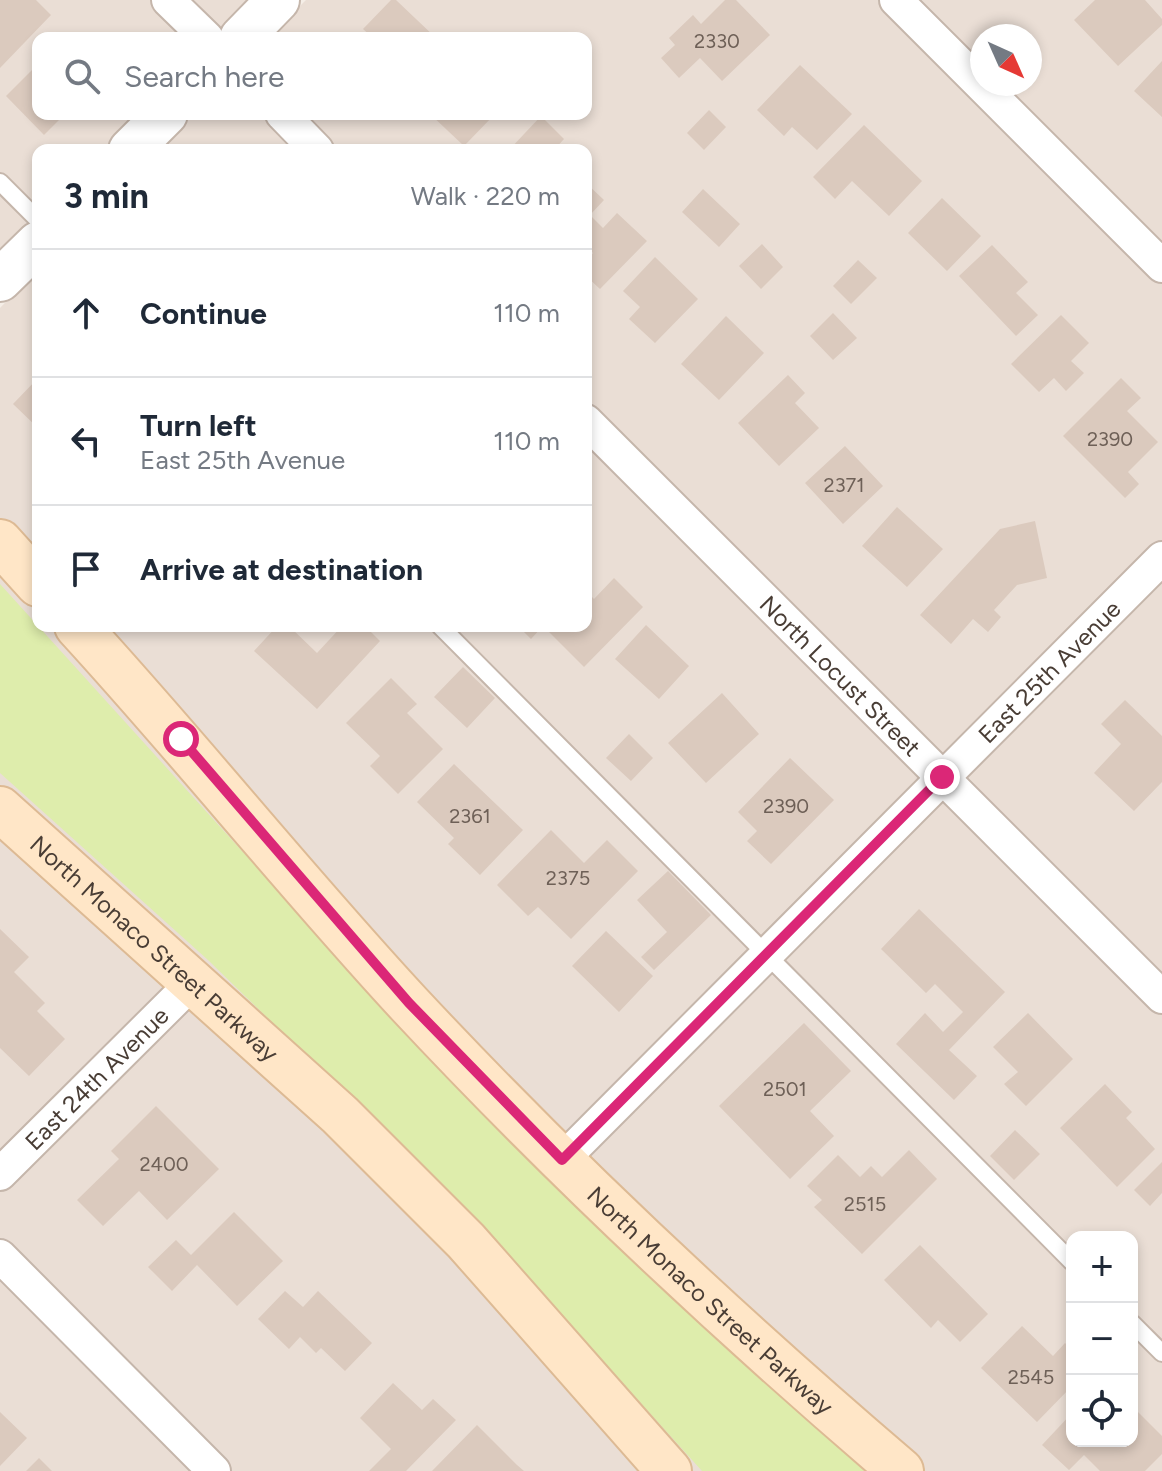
<!DOCTYPE html>
<meta charset="utf-8">
<style>
:root{--surface:#fff;--page:#f2f2f3;--text:#1f2937;--muted:#747a83;--line:#e0e1e3}
body{margin:0;font-family:Figtree,sans-serif;background:var(--page);color:var(--text)}
.controls{position:absolute;right:24px;bottom:24px;display:grid;overflow:hidden;border-radius:16px;box-shadow:0 4px 12px #0003}
.controls button{width:72px;height:72px;display:grid;place-items:center;padding:0;border:0;border-bottom:2px solid var(--line);background:var(--surface);color:var(--text);font:40px sans-serif}
.compass{position:absolute;left:970px;top:24px;width:72px;height:72px;border-radius:50%;background:var(--surface);box-shadow:0 4px 12px #0003;rotate:135deg}
.stop{position:absolute;width:24px;height:24px;margin:-18px;border:6px solid #db2777;border-radius:50%;background:#fff}
.stop.end{background:#db2777;border-color:#fff;box-shadow:0 2px 8px #0008}
.list{margin:0;padding:0;list-style:none}
h2{display:flex;justify-content:space-between;align-items:center;height:104px;margin:0;padding:0 32px;font-size:34px}
h2 small{font-size:26px;font-weight:400;color:var(--muted)}
.list li{display:grid;grid-template-columns:52px 1fr auto;gap:24px;align-items:center;box-sizing:border-box;height:128px;padding:0 32px;border-top:2px solid var(--line)}
.list b{display:block;font-size:30px;white-space:nowrap}
.list p{margin:0;font-size:26px;white-space:nowrap;color:var(--muted)}
.list em{font-size:26px;font-style:normal;color:var(--muted)}
.icon{flex:none;width:44px;height:44px;fill:none;stroke:currentColor;stroke-width:2;stroke-linecap:round;stroke-linejoin:round}
.map{position:relative;flex:none;width:1162px;height:1471px;overflow:hidden}
.search{position:absolute;background:var(--surface);box-shadow:0 4px 12px #0003;left:32px;top:32px;width:560px;height:88px;display:flex;align-items:center;gap:20px;box-sizing:border-box;padding:0 28px;border-radius:16px;color:var(--muted);font-size:30px}
.panel{position:absolute;background:var(--surface);box-shadow:0 4px 12px #0003;left:32px;top:144px;width:560px;height:488px;border-radius:16px}
.map>svg:first-child{display:block}
.residential{fill:#eaded5;fill-rule:evenodd}
.green{fill:#deedac}
.building{fill:#dbcabe}
.lines{fill:none;stroke-linecap:round;stroke-linejoin:round}
.service-casing{stroke:#c5b6ab;stroke-width:20}
.minor-casing{stroke:#c5b6ab;stroke-width:36}
.tertiary-casing{stroke:#c5b6ab;stroke-width:46}
.secondary-casing{stroke:#ddba94;stroke-width:48}
.service{stroke:#fff;stroke-width:16}
.minor{stroke:#fff;stroke-width:32}
.tertiary{stroke:#fff;stroke-width:42}
.secondary{stroke:#ffe6c7;stroke-width:44}
.route{stroke:#db2777;stroke-width:10}
.labels{text-anchor:middle;dominant-baseline:central;stroke-width:6;stroke-linejoin:round;paint-order:stroke}
.number-label{font-size:20px;fill:#6e6057}
.street-label{font-size:24px;fill:#493d35;stroke:#fff}
</style>
<div class="map">
<svg width="1162" height="1471" viewBox="0 0 1162 1471">
<rect width="100%" height="100%" fill="#f5eee7"/>
<path class="residential" d="M 0,0 L 256,0 L 219,38 L 38,38 L 38,114 L 144,114 L 108,150 L 38,150 L 38,221 L 0,260 Z
M 306,0 L 1162,0 L 1162,1471 L 0,1471 L 0,308 L 38,269 L 38,626 L 586,626 L 586,150 L 157,150 L 193,114 L 586,114 L 586,38 L 268,38 ZM 982,36 L 1030,36 L 1030,84 L 982,84 ZM 1072,1237 L 1132,1237 L 1132,1441 L 1072,1441 Z"/>
<path class="green" d="M 0,584 L 417,1044 L 877,1471 L 702,1471 L 480,1225 L 208,960 L 0,773 Z"/>
<path class="building" d="M 0,0 L 36,0 L 51,15 L 0,68 Z
M 391,0 L 396,0 L 436,38 L 373,38 L 363,29 Z
M 725,0 L 736,0 L 770,35 L 722,81 L 700,58 L 679,78 L 661,58 L 675,45 L 669,38 L 693,15 L 701,24 Z
M 1095,0 L 1145,0 L 1162,19 L 1162,25 L 1118,66 L 1074,20 Z
M 1162,61 L 1162,117 L 1134,91 Z
M 38,64 L 38,114 L 65,114 L 44,135 L 6,96 Z
M 800,65 L 852,114 L 817,150 L 792,127 L 784,136 L 757,110 Z
M 709,110 L 726,127 L 704,150 L 687,133 Z
M 430,114 L 495,114 L 464,146 Z
M 541,116 L 564,139 L 554,150 L 509,150 Z
M 864,125 L 922,181 L 889,216 L 852,181 L 835,199 L 813,177 Z
M 586,183 L 604,200 L 590,215 L 603,228 L 617,213 L 647,241 L 600,289 L 586,276 L 586,260 L 593,253 L 586,247 Z
M 703,189 L 740,224 L 719,247 L 682,212 Z
M 942,198 L 981,236 L 947,271 L 908,233 Z
M 762,244 L 783,267 L 761,289 L 739,266 Z
M 992,245 L 1028,282 L 1016,293 L 1038,315 L 1016,336 L 959,276 Z
M 655,257 L 698,299 L 655,343 L 629,319 L 640,307 L 623,291 Z
M 858,260 L 877,278 L 851,304 L 833,286 Z
M 833,313 L 857,338 L 833,360 L 810,336 Z
M 1061,315 L 1089,343 L 1071,361 L 1084,373 L 1066,391 L 1054,378 L 1039,392 L 1011,364 Z
M 726,316 L 764,353 L 719,400 L 681,364 Z
M 788,375 L 805,393 L 795,403 L 819,428 L 779,466 L 738,423 Z
M 38,378 L 38,428 L 13,404 Z
M 1121,378 L 1141,398 L 1127,411 L 1158,442 L 1128,472 L 1139,484 L 1125,498 L 1063,436 Z
M 845,446 L 883,486 L 843,524 L 805,483 Z
M 897,507 L 943,549 L 907,587 L 862,546 Z
M 1035,521 L 1047,578 L 1017,585 L 994,610 L 1001,617 L 988,632 L 973,619 L 951,644 L 920,615 L 1000,529 Z
M 614,578 L 643,607 L 584,667 L 543,626 L 531,639 L 518,626 L 586,626 L 586,591 L 594,599 Z
M 646,625 L 689,666 L 659,699 L 615,659 Z
M 277,626 L 289,626 L 317,653 L 342,626 L 365,626 L 380,641 L 317,709 L 254,651 Z
M 463,667 L 495,698 L 467,728 L 434,697 Z
M 391,678 L 417,704 L 407,713 L 443,749 L 398,794 L 370,766 L 380,756 L 346,723 Z
M 722,693 L 759,734 L 706,783 L 668,743 Z
M 1125,700 L 1162,736 L 1162,782 L 1134,811 L 1094,773 L 1121,744 L 1101,724 Z
M 629,734 L 653,758 L 631,781 L 606,758 Z
M 790,758 L 834,800 L 771,864 L 747,841 L 757,831 L 738,812 Z
M 454,764 L 523,830 L 480,875 L 448,844 L 454,838 L 417,802 Z
M 551,830 L 584,863 L 607,840 L 638,871 L 571,939 L 538,907 L 528,916 L 497,885 Z
M 668,871 L 711,915 L 654,970 L 641,957 L 667,932 L 637,900 Z
M 919,909 L 1005,992 L 949,1050 L 977,1076 L 954,1100 L 896,1044 L 925,1013 L 943,1032 L 963,1012 L 935,984 L 926,993 L 881,949 Z
M 0,929 L 29,957 L 14,972 L 45,1003 L 37,1011 L 65,1039 L 29,1076 L 0,1048 Z
M 606,931 L 653,976 L 619,1012 L 572,966 Z
M 1028,1013 L 1073,1059 L 1026,1106 L 1004,1084 L 1018,1072 L 993,1047 Z
M 804,1023 L 851,1071 L 810,1111 L 834,1136 L 790,1179 L 719,1106 Z
M 1105,1084 L 1132,1112 L 1126,1118 L 1155,1149 L 1117,1187 L 1060,1128 Z
M 156,1106 L 219,1169 L 167,1220 L 139,1191 L 103,1226 L 77,1200 L 119,1159 L 111,1151 Z
M 1015,1130 L 1040,1154 L 1014,1180 L 990,1156 Z
M 909,1150 L 937,1179 L 862,1254 L 814,1207 L 822,1200 L 807,1186 L 838,1155 L 860,1177 L 871,1166 L 882,1177 Z
M 1162,1162 L 1162,1193 L 1150,1206 L 1134,1190 Z
M 234,1212 L 283,1261 L 237,1306 L 197,1265 L 172,1291 L 148,1267 L 176,1240 L 191,1255 Z
M 920,1245 L 988,1314 L 960,1342 L 938,1320 L 931,1328 L 884,1280 Z
M 285,1291 L 303,1307 L 318,1291 L 372,1343 L 345,1371 L 321,1348 L 316,1353 L 300,1337 L 289,1349 L 258,1319 Z
M 1022,1326 L 1053,1356 L 1065,1343 L 1072,1350 L 1072,1386 L 1037,1422 L 981,1368 Z
M 393,1383 L 422,1410 L 433,1399 L 456,1420 L 406,1471 L 369,1471 L 391,1449 L 360,1418 Z
M 1132,1406 L 1162,1436 L 1162,1454 L 1145,1471 L 1100,1471 L 1084,1455 L 1069,1470 L 1042,1445 L 1072,1413 L 1072,1441 L 1132,1441 Z
M 0,1412 L 27,1438 L 0,1466 Z
M 477,1425 L 517,1465 L 524,1471 L 432,1471 Z
M 39,1458 L 52,1471 L 26,1471 Z"/>
<g class="lines">
<g class="service-casing">
<path id="service" d="M 0,182 L 38,220
M 440,626 L 1072,1262
M 1132,1323 L 1162,1353"/>
</g>
<g class="minor-casing">
<g id="minor">
<path d="M 168,0 L 207,38"/>
<path d="M 896,0 L 1162,266"/>
<path d="M 282,114 L 317,150"/>
<path id="s1" d="M 586,421 L 1162,997"/>
<path id="s2" d="M 562,1160 L 1162,558"/>
<path id="s3" d="M 0,1174 L 192,983"/>
<path d="M 0,1256 L 214,1471"/>
</g>
</g>
<g class="tertiary-casing">
<path id="tertiary" d="M 241,38 L 278,0
M 130,150 L 166,114
M 0,280 L 38,243"/>
</g>
<g class="secondary-casing">
<g id="secondary">
<path d="M 0,542 L 38,584"/>
<path id="s4" d="M 77,626 C 190,749 295,881 409,1004 C 563,1169 729,1324 901,1471"/>
<path id="s5" d="M 0,809 L 340,1115 L 466,1241 L 669,1471"/>
</g>
</g>
<use href="#service" class="service"/>
<use href="#minor" class="minor"/>
<use href="#tertiary" class="tertiary"/>
<use href="#secondary" class="secondary"/>
</g>
<g class="lines">
<path class="route" d="M 181,739 L 409,1003 L 562,1160 L 942,777"/>
</g>
<g class="labels">
<g class="number-label">
<text x="717" y="41">2330</text>
<text x="1110" y="439">2390</text>
<text x="844" y="485">2371</text>
<text x="786" y="806">2390</text>
<text x="470" y="816">2361</text>
<text x="568" y="878">2375</text>
<text x="785" y="1089">2501</text>
<text x="164" y="1164">2400</text>
<text x="865" y="1204">2515</text>
<text x="1031" y="1377">2545</text>
</g>
<g class="street-label">
<text stroke="none"><textPath href="#s2" startOffset="690">East 25th Avenue</textPath></text>
<text stroke="none"><textPath href="#s1" startOffset="360">North Locust Street</textPath></text>
<text stroke="none"><textPath href="#s5" startOffset="208">North Monaco Street Parkway</textPath></text>
<text stroke="none"><textPath href="#s3" startOffset="136">East 24th Avenue</textPath></text>
<text stroke="none"><textPath href="#s4" startOffset="926">North Monaco Street Parkway</textPath></text>
</g>
</g>
</svg>
<div class="controls">
<button>+</button>
<button>−</button>
<button><svg class="icon" aria-label="locate" viewBox="0 0 24 24"><circle cx="12" cy="12" r="6"/><path d="M12 2v4M12 18v4M2 12h4M18 12h4"/></svg></button>
</div>
<svg class="compass" viewBox="-18 -18 36 36"><path d="M0-13l5 13h-10z" fill="#e53935"/><path d="M0 13l5-13h-10z" fill="#747a83"/></svg>
<div class="stop" style="left:181px;top:739px"></div>
<div class="stop end" style="left:942px;top:777px"></div>
<div class="search"><svg class="icon" aria-label="search" viewBox="0 0 24 24"><circle cx="10" cy="10" r="6"/><path d="M15 15l6 6"/></svg>Search here</div>
<section class="panel">
<h2>3 min<small>Walk · 220 m</small></h2>
<ul class="list">
<li><svg class="icon" aria-label="ahead" viewBox="0 0 24 24"><path d="M12 20V5M6 11l6-6 6 6"/></svg><div><b>Continue</b></div><em>110 m</em></li>
<li><svg class="icon" aria-label="left" viewBox="0 0 24 24"><path d="M17 20v-9H6M10 6l-5 5 5 5"/></svg><div><b>Turn left</b><p>East 25th Avenue</p></div><em>110 m</em></li>
<li><svg class="icon" aria-label="arrive" viewBox="0 0 24 24"><path d="M6 21V4h12l-3 4 3 4H6"/></svg><div><b>Arrive at destination</b></div></li>
</ul>
</section>
</div>
